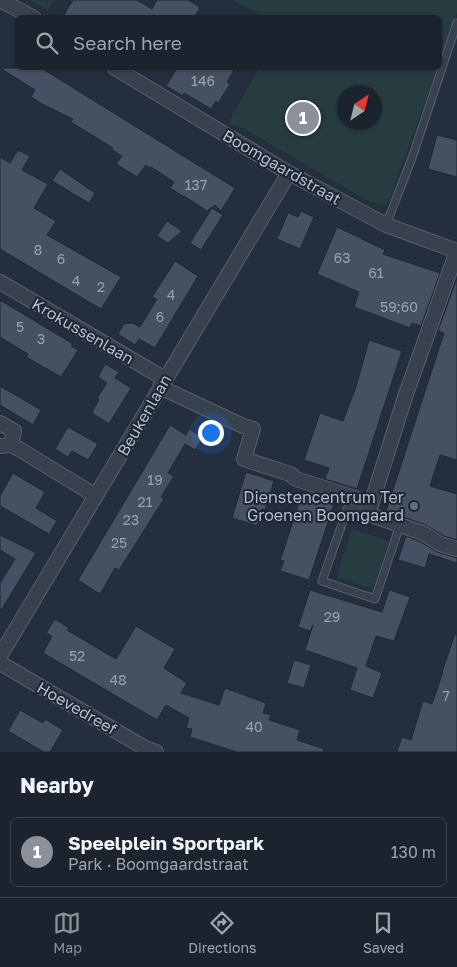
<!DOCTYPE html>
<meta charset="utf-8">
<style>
:root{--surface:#1b232e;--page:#282f3a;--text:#f1f3f6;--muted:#a0a4aa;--line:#39404a;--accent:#8c9099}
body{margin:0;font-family:"Golos Text",sans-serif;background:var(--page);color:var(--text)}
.compass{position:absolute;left:337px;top:85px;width:45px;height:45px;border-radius:50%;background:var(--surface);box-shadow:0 1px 4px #0004;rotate:35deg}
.you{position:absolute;left:210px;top:432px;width:18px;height:18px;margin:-12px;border:4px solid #fff;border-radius:50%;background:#1a73e8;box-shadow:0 0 0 8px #1a73e833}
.badge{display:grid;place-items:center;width:32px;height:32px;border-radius:50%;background:var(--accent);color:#fff;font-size:16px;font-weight:700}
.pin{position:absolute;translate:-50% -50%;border:2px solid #fff;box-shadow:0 1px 5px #0006}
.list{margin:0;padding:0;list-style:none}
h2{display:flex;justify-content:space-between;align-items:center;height:65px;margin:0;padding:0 20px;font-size:21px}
h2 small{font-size:16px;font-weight:400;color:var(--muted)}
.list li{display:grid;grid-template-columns:32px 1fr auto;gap:15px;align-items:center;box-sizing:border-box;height:70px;margin:0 10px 10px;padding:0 10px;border:1px solid var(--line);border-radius:8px}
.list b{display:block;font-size:19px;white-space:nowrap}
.list p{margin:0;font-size:16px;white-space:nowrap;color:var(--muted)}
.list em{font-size:16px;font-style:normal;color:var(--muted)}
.icon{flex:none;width:28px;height:28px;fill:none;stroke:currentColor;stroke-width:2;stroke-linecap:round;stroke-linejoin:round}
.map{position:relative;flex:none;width:457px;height:752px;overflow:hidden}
.search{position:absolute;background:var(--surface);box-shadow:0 1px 4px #0004;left:15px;right:15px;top:15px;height:55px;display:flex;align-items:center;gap:12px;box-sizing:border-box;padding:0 18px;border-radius:8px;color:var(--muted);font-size:19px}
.sheet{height:145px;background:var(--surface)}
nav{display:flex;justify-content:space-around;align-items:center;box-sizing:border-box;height:70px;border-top:1px solid var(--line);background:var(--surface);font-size:14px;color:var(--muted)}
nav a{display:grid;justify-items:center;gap:2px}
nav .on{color:var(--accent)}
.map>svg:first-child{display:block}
.green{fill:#263c3f;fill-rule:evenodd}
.building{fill:#455162;stroke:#1f2835}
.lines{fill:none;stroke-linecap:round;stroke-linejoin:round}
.service-casing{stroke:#565f6c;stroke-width:9}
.minor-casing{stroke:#565f6c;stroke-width:16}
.service{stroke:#38414e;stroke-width:7}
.minor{stroke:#38414e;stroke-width:14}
.service-dot{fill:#5c6f8a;stroke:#1d2633;stroke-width:2}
.labels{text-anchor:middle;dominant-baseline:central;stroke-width:4;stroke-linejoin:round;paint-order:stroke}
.number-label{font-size:14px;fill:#98a1af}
.street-label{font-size:16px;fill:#b4bcc9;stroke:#1d2633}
.poi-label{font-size:16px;fill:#b4bcc9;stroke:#1d2633;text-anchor:end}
</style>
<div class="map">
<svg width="457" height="752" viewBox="0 0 457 752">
<rect width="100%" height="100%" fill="#242f3e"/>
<path class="green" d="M 30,0 L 54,0 L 48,10 Z
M 232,0 L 457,0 L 457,12 L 440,62 L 440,18 L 267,17 Z
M 259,68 L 437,68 L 389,201 L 383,206 L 366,200 L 245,129 L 228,123 ZM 374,92 L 374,122 L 344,122 L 344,92 Z
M 352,529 L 389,541 L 373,589 L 336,577 Z"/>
<path class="building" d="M 73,0 L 137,0 L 152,9 L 157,0 L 188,0 L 200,7 L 194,18 L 62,18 Z
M 0,68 L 41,68 L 235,188 L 221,211 L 215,205 L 207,211 L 184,196 L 184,197 L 170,188 L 174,182 L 151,167 L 150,168 L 146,165 L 137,177 L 116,164 L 122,156 L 112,150 L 113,148 L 71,122 L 73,119 L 42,104 L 31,97 L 35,90 Z
M 177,68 L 212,68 L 215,69 L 216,68 L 235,68 L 227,82 L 230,84 L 218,103 L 216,101 L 211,109 L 184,93 L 183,96 L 166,86 Z
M 437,135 L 457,140 L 457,177 L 428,169 Z
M 18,150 L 30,156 L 22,170 L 48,184 L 34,208 L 56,221 L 47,235 L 121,277 L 101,309 L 0,249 L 0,157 L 10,163 Z
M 60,169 L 95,193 L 89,203 L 52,181 Z
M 212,208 L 223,215 L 201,250 L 190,243 Z
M 301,211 L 314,217 L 300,249 L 277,239 L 288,213 L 298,217 Z
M 167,221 L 182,231 L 168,243 L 157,236 Z
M 337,227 L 385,250 L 383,254 L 440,273 L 421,326 L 412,323 L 410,328 L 354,307 L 359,292 L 317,274 Z
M 175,261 L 198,276 L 155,348 L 139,339 L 135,345 L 118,334 L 124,324 L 133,323 L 140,327 L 157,299 L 152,297 Z
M 457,278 L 457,460 L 440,455 L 430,486 L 457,494 L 457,540 L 444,536 L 426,525 L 386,511 L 444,333 L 438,331 Z
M 0,300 L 73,344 L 71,346 L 78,350 L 61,377 L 26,357 L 28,354 L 0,337 Z
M 369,340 L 402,351 L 357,489 L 325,479 L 329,468 L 304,460 L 320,413 L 343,421 L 356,387 Z
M 105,364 L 119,372 L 115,378 L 131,388 L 109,424 L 92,413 L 99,399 L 97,398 L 107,383 L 98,377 Z
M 0,386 L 41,410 L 33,425 L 0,405 Z
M 170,425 L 186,435 L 189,429 L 203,437 L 195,450 L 185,444 L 168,473 L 174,476 L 161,497 L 164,499 L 119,570 L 115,568 L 100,594 L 78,580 Z
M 68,427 L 98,444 L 88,460 L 72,451 L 68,457 L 55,449 Z
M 246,472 L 274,481 L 265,510 L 262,509 L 257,526 L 232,518 Z
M 13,473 L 45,492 L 36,508 L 57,521 L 49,534 L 0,506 L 0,496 Z
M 306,491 L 335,501 L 309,580 L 280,571 L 284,561 L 280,560 L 283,552 L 300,500 L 301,497 L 304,498 Z
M 0,535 L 36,553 L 0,612 L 0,583 L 15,559 L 0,550 Z
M 406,536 L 419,541 L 437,552 L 457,558 L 457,563 L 429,554 L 425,568 L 398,560 Z
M 310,590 L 382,612 L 389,590 L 410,597 L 394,641 L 376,636 L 366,666 L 382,673 L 373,698 L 350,690 L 357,668 L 305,650 L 313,625 L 310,631 L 298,627 Z
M 55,619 L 69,628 L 67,630 L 116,659 L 136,626 L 175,649 L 164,668 L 187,683 L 181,693 L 219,705 L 225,688 L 266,703 L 263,713 L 271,715 L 269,720 L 300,730 L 297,740 L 324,749 L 323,752 L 237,752 L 190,737 L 192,729 L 186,728 L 189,718 L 166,705 L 157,720 L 43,653 L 52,636 L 46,633 Z
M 455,634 L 457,635 L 457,752 L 397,752 L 402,737 L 411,740 L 423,701 L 432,704 L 443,672 L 442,672 Z
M 294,660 L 311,665 L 304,688 L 287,683 Z
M 20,710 L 43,723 L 45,719 L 63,730 L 50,752 L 44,752 L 8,731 Z"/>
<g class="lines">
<g class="service-casing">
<path id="service" d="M 386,225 L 412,158 L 457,23
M 368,514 L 348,507 L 322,581 L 375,599 L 400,525"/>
</g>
<g class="minor-casing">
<path id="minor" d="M 0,0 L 34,18
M 115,68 L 289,173 L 386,225 L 457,251 L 406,394 L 368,514 L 423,533 L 440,544 L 457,549
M 0,282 L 165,379
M 160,387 L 243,426 L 253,429 L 244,459 L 290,474 L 296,479 L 371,503
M 0,423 L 14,431 L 11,445
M 0,446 L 11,445 L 19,449 L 96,496
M 0,656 L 289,173
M 0,663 L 145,748 L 156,752"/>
</g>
<use href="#service" class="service"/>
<use href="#minor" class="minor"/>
</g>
<circle class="service-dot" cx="414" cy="506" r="5"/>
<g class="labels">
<g class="number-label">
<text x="203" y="80">146</text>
<text x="196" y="184">137</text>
<text x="38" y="249">8</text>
<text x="342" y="257">63</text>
<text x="61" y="258">6</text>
<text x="376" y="272">61</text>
<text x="76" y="280">4</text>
<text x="101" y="286">2</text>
<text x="171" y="294">4</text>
<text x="399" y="306">59;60</text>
<text x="160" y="316">6</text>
<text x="20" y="326">5</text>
<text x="41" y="338">3</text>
<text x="155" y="479">19</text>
<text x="145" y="501">21</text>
<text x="131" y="519">23</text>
<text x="119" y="542">25</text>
<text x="332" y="616">29</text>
<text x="77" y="655">52</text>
<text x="118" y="679">48</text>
<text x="446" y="695">7</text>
<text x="254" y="726">40</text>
</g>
<g class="street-label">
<text transform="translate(282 167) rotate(30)">Boomgaardstraat</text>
<text transform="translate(83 331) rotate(30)">Krokussenlaan</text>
<text transform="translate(144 415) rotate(-60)">Beukenlaan</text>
<text transform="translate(77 708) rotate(30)">Hoevedreef</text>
</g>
<g class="poi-label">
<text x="404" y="497">Dienstencentrum Ter<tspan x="404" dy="18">Groenen Boomgaard</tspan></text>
</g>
</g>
</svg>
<svg class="compass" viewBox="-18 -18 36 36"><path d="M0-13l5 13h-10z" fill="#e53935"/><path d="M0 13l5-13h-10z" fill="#a0a4aa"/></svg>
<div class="you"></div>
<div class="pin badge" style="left:303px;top:118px">1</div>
<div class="search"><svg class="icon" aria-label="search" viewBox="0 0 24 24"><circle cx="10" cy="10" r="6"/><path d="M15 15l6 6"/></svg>Search here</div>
</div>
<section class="sheet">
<h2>Nearby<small></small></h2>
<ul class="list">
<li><span class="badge">1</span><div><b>Speelplein Sportpark</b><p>Park · Boomgaardstraat</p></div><em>130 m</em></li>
</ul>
</section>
<nav>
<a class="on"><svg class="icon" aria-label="map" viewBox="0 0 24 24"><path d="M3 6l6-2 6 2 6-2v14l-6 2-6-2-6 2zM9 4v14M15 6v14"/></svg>Map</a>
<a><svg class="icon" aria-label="directions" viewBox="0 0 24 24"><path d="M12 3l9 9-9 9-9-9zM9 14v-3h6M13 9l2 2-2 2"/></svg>Directions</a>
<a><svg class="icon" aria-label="saved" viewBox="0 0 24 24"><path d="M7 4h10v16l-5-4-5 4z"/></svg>Saved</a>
</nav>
